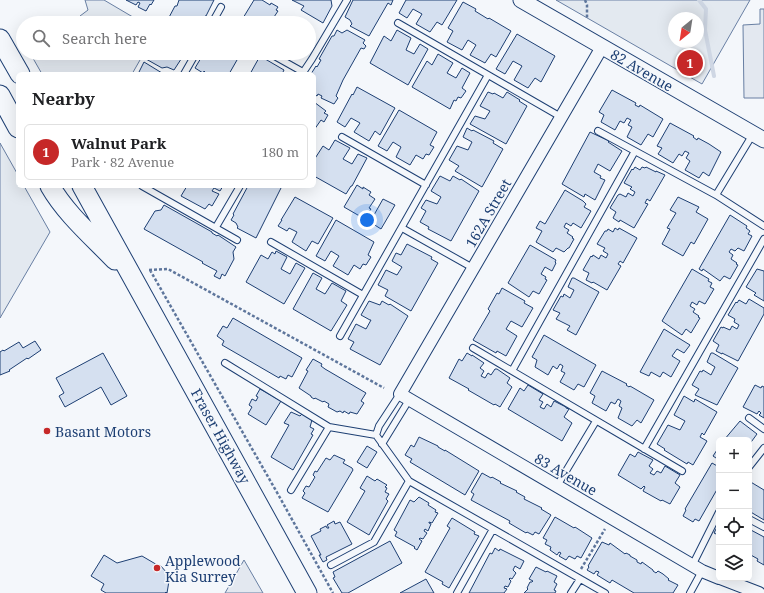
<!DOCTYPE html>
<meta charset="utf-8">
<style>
:root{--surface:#fff;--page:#f6f6f6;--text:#202124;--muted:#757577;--line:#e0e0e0;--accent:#c62828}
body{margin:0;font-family:"Noto Serif",serif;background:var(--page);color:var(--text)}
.controls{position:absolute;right:12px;bottom:12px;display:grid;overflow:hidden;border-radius:6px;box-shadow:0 4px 16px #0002}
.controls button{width:36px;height:36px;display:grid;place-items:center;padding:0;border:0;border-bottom:1px solid var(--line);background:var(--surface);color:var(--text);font:20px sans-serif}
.compass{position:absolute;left:668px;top:12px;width:36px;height:36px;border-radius:50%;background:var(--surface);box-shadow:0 4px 16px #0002;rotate:210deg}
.you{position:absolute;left:367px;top:220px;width:14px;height:14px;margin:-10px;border:3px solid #fff;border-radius:50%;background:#1a73e8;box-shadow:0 0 0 6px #1a73e833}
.badge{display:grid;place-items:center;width:26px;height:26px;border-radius:50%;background:var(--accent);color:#fff;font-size:13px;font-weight:700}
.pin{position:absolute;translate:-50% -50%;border:2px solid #fff;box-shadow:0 1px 4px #0006}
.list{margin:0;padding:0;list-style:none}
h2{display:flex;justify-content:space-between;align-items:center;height:52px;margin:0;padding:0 16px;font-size:17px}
h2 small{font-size:13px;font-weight:400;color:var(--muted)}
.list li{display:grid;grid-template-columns:26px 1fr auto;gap:12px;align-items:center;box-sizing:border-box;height:56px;margin:0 8px 8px;padding:0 8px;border:1px solid var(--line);border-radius:6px}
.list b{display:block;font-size:15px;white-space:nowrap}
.list p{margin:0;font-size:13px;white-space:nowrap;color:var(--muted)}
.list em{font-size:13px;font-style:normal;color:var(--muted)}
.icon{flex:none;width:22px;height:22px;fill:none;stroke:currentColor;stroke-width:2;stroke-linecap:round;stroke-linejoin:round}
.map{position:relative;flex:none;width:764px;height:593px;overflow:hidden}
.search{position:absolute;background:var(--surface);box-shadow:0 4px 16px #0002;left:16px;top:16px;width:300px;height:44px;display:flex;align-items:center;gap:10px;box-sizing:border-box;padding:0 14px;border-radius:22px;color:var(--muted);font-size:15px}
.panel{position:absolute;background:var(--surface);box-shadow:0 4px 16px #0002;left:16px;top:72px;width:300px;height:116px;border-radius:6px}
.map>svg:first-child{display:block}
.green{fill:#e3e9f0;stroke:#687fa3;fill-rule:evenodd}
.parking{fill:#e3e8f0;stroke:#687fa3}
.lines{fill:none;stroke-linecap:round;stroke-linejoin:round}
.stream{stroke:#cfd7e4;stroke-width:4}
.building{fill:#d5e0f0;stroke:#1d3f73}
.service-casing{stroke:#1d3f73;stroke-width:8}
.minor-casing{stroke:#1d3f73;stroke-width:14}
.tertiary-casing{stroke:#1d3f73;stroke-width:17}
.primary-casing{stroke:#1d3f73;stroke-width:21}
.path{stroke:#5e769c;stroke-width:2.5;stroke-dasharray:3 2;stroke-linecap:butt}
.service{stroke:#f4f7fb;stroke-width:6}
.minor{stroke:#f4f7fb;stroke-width:12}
.tertiary{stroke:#f4f7fb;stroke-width:15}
.primary{stroke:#f4f7fb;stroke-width:19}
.poi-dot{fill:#c62828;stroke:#f4f7fb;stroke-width:1.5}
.labels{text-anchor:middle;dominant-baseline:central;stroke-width:3;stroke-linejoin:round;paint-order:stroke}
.street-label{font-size:14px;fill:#1d3f73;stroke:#f4f7fb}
.poi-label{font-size:14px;fill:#1d3f73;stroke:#f4f7fb;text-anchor:start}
</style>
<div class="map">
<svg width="764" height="593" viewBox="0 0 764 593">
<rect width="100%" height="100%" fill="#f4f7fb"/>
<path class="green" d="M 85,0 L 104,0 L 143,23 L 78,23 L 80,16 L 88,10 Z
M 556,0 L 750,0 L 702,84 ZM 674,18 L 698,18 L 698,42 L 674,42 Z
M 30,53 L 144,53 L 132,74 L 42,74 Z
M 0,143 L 18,175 L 18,186 L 24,186 L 50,232 L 0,318 Z"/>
<path class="parking" d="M 760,9 L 764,9 L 764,98 L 744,98 L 743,25 L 760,24 Z
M 244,560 L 263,593 L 225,593 Z"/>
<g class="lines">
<path class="stream" d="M 699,0 L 706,9 L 705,30 L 714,76"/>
</g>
<path class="building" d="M 126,0 L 154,0 L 151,5 L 150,4 L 146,11 L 138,7 L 140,3 L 138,2 L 136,5 Z
M 179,0 L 214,0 L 206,16 L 205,16 L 202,22 L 202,23 L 166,23 L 175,6 L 177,6 Z
M 254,0 L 262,0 L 270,5 L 271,3 L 278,7 L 276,10 L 278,11 L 270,23 L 240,23 Z
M 292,0 L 331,0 L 332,6 L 323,23 L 301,10 L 304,6 Z
M 353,0 L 393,0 L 391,5 L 388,3 L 369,36 L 350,26 L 352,24 L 350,20 L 345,17 Z
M 406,0 L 457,0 L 442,25 L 437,22 L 430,32 L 416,24 L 422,14 L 413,9 L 407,18 L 399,13 Z
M 463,2 L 476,9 L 475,11 L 488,19 L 489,18 L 511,31 L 496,57 L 491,54 L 485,63 L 470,55 L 476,45 L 468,40 L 462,50 L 447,42 L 453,31 L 448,28 Z
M 337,30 L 342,33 L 347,30 L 365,40 L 363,43 L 366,46 L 364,49 L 361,48 L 343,80 L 336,96 L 338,98 L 334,104 L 321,98 L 322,96 L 318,94 L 317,96 L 314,94 L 314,74 L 311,74 L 316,66 L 317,67 L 321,60 L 319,59 L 332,36 L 334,36 Z
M 397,30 L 411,38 L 406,50 L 414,54 L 420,44 L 428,49 L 408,85 L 370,63 L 384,36 L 391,41 Z
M 517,34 L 555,56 L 541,82 L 535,78 L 528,88 L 514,80 L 522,66 L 513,61 L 505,74 L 496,69 Z
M 150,53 L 185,53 L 174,70 L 167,67 L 162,68 L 146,59 Z
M 204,53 L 241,53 L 229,74 L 207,74 L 204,71 L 203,73 L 195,68 Z
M 438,54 L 453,63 L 447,73 L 456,78 L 462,68 L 470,73 L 462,88 L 466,91 L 461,98 L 458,97 L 456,101 L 454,100 L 450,109 L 412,87 L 427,61 L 432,65 Z
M 260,56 L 284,70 L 282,74 L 250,74 Z
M 144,62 L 162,73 L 162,74 L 138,74 Z
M 357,87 L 395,108 L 380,135 L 375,131 L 369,141 L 354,132 L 360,123 L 351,118 L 345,127 L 337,122 L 352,94 L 353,95 Z
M 612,90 L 636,103 L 635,105 L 639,107 L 640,105 L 663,119 L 653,137 L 648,134 L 641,145 L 627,137 L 632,127 L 628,125 L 631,120 L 627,118 L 624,123 L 620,121 L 615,130 L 601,122 L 604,115 L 599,112 Z
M 488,92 L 493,94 L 494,93 L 503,98 L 507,92 L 520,100 L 519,101 L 527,106 L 506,144 L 470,124 L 475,116 L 485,119 L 490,111 L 480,106 Z
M 314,102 L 326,111 L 324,113 L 328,115 L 324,122 L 321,120 L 314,130 Z
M 399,110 L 437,132 L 430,145 L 434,147 L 429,155 L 426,154 L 423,159 L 416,155 L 410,165 L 396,157 L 401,147 L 393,142 L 387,151 L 378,146 Z
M 670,123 L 694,136 L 693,137 L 697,140 L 698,138 L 709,144 L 721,152 L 709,176 L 703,172 L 699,178 L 685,170 L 690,161 L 686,158 L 689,153 L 685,151 L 682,156 L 679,154 L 673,163 L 658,154 L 662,148 L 657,146 Z
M 467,128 L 472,131 L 473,130 L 494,141 L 493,143 L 503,149 L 482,187 L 455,171 L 459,166 L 449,160 L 457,146 L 468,150 L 472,142 L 463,137 Z
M 590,132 L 609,141 L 608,142 L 622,151 L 610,171 L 598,164 L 594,172 L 601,176 L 600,178 L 605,180 L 595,200 L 585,194 L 584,197 L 562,184 Z
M 335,140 L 350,148 L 343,159 L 352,164 L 358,154 L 367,158 L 352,186 L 351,186 L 346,194 L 314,176 L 314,160 L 323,146 L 329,150 Z
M 635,167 L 640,170 L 642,167 L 645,168 L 646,167 L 656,172 L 656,171 L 665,175 L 650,201 L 647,199 L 645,203 L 648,204 L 634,228 L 620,220 L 619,222 L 613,218 L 616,212 L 610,208 L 618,195 L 620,194 L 626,197 L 628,193 L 633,196 L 635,192 L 630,189 L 632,187 L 624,183 L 632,169 L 633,170 Z
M 440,176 L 450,181 L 453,176 L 460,180 L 461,179 L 479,191 L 451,241 L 428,229 L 429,227 L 420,222 L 426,211 L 421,208 L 426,200 L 437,204 L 441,197 L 431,191 Z
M 357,185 L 363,189 L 363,187 L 371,192 L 369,195 L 375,199 L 369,208 L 371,209 L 366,216 L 365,215 L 363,218 L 344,207 Z
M 187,186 L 223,186 L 220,191 L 214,188 L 212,191 L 219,194 L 212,206 L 209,204 L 205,209 L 181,196 Z
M 248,186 L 282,186 L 256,238 L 237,228 L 238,227 L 236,223 L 231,220 L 234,215 L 233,214 Z
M 565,190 L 583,201 L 586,204 L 584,207 L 591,211 L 581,228 L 573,223 L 571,226 L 566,223 L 564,227 L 569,230 L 567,233 L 573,237 L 572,238 L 574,239 L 569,248 L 568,248 L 564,252 L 556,248 L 553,252 L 536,242 L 542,231 L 536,228 L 540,221 L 545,224 Z
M 295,197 L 333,218 L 318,244 L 312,241 L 306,251 L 292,242 L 297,232 L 289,228 L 287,231 L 278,226 L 282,220 L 281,220 Z
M 678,197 L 699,207 L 696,212 L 708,219 L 694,244 L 691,242 L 683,256 L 662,244 L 670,229 L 667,228 L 676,213 L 670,210 Z
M 383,199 L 395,205 L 381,229 L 370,222 Z
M 164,205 L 212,232 L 212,233 L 217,236 L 218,235 L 236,247 L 233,252 L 234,259 L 225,276 L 222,274 L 220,279 L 214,276 L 217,271 L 202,263 L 203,262 L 144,229 L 155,211 L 161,210 Z
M 730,215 L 747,226 L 746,228 L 750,231 L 748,234 L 752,236 L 744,251 L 738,248 L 735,251 L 731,249 L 729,252 L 733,255 L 731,259 L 737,263 L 736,264 L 738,265 L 730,279 L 724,276 L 720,281 L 703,269 L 702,271 L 699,269 Z
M 336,220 L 374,242 L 368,255 L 371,257 L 366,265 L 363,264 L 360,269 L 354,265 L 348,275 L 333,266 L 339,256 L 331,251 L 325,261 L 316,256 Z
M 615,228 L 618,230 L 619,228 L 637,238 L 623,263 L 620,261 L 618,264 L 621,266 L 607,290 L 593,282 L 592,283 L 586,280 L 589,273 L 583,270 L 591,256 L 592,257 L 593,255 L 599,259 L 601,255 L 606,258 L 608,254 L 603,251 L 605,248 L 597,244 L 605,231 L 607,231 L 608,229 L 613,232 Z
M 407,244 L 432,257 L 431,259 L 438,263 L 411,311 L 385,296 L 388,290 L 378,285 L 386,270 L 397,275 L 402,267 L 392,261 L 396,253 L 401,255 Z
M 530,245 L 556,260 L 555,262 L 556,263 L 552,271 L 545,267 L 541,274 L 546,277 L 545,279 L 547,280 L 539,294 L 533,291 L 529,297 L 508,283 Z
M 276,251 L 287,257 L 281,269 L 290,274 L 296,263 L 305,268 L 284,304 L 246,282 L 261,255 L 268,259 L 272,252 L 275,254 Z
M 692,269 L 709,279 L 708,281 L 712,283 L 710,287 L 714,289 L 705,304 L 699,301 L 697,305 L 692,302 L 690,306 L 695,309 L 693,312 L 699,316 L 698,317 L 700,318 L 691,333 L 686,329 L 682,335 L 662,321 Z
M 757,269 L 764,271 L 764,301 L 754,295 L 756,293 L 746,287 Z
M 313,273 L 322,278 L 316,289 L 325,294 L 332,283 L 346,291 L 341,301 L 347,305 L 331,331 L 293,309 Z
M 572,278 L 574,278 L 599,292 L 576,335 L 567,330 L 570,326 L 556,319 L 560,313 L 553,310 L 561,296 L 563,297 L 564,294 L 570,298 L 574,290 L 568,287 Z
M 502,288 L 525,301 L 524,303 L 533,308 L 522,327 L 511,321 L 506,329 L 517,336 L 506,356 L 497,351 L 496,353 L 473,340 L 490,311 L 488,309 L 497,293 L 499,294 Z
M 749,299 L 764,308 L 764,314 L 738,361 L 722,353 L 722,354 L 716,351 L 719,345 L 713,341 L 721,327 L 723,328 L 723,327 L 730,330 L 732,326 L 737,329 L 739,325 L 734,322 L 735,319 L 728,315 L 736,302 L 737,303 L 739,300 L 746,304 Z
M 369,301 L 380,305 L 382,301 L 389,305 L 390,304 L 408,316 L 380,365 L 350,349 L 354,342 L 348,339 L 356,324 L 366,329 L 371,320 L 370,320 L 361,315 Z
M 233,318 L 302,358 L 292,377 L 288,375 L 286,379 L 280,376 L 279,378 L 222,345 L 224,341 L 217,336 L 223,326 L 227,328 Z
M 664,329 L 690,345 L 684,353 L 677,349 L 672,356 L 680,361 L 671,377 L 663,372 L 660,377 L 651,372 L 649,376 L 640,372 Z
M 544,335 L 596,365 L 584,387 L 578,384 L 574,390 L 560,382 L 565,373 L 561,371 L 563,366 L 560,364 L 557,369 L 553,366 L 548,375 L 535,367 L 537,360 L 532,357 Z
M 35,341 L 41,350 L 28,359 L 27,358 L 9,370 L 10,371 L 0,375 L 0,352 L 3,350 L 4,351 L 19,342 L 23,348 Z
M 103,353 L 127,396 L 111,405 L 101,387 L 65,407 L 59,396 L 64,393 L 56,378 Z
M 467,353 L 472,356 L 472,355 L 484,363 L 480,368 L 484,371 L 481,376 L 485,378 L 488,373 L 491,375 L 495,369 L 497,369 L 510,378 L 507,383 L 512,387 L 500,407 L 495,404 L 494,405 L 468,390 L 469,389 L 449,378 L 459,359 L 462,361 Z
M 711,353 L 713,353 L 738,368 L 717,405 L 695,395 L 699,389 L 692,385 L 700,371 L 702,372 L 703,370 L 711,375 L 715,367 L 707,362 Z
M 313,359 L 322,364 L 321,366 L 325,369 L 366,393 L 361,401 L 364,403 L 357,414 L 350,412 L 349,414 L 344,411 L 343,413 L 340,411 L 337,412 L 328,407 L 329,404 L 324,401 L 323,402 L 315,398 L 314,399 L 311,397 L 311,396 L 299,388 L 308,371 L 306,370 Z
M 602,371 L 627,384 L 626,385 L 629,387 L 630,386 L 654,400 L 641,423 L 637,420 L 632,426 L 618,418 L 622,408 L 619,406 L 621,401 L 618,399 L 615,404 L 611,402 L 606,411 L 592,403 L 595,396 L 590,393 Z
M 528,385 L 543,394 L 539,400 L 543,402 L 540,407 L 544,409 L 547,404 L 551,407 L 554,401 L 566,407 L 566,408 L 569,409 L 564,417 L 572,423 L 562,441 L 508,409 L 520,388 L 524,391 Z
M 755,385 L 761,388 L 762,386 L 764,387 L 764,418 L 759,415 L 761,413 L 759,411 L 757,414 L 743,407 Z
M 260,389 L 281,401 L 266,425 L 248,414 L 252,407 L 249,405 L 252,399 L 256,401 L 258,397 L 256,396 Z
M 684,396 L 694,402 L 695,399 L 717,412 L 704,435 L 702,433 L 700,437 L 707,441 L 693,465 L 688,462 L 687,464 L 664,450 L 665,449 L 657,444 L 668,425 L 680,430 L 685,421 L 674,415 Z
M 291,412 L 300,416 L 302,414 L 312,420 L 310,427 L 314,429 L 311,434 L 313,435 L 293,470 L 271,457 L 289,425 L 284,423 Z
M 740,421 L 757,434 L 749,445 L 749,440 L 724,440 Z
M 419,437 L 438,446 L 438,447 L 445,451 L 445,450 L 479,471 L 465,495 L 410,462 L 412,459 L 405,455 L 411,445 L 414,447 Z
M 367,446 L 377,452 L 367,468 L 357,462 Z
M 719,447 L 719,460 L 713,456 Z
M 638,452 L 653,460 L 649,466 L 653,469 L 650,473 L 654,475 L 657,471 L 661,473 L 665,466 L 680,475 L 675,483 L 680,487 L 670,504 L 662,500 L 661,501 L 643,491 L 645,487 L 644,486 L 641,489 L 618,475 L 630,454 L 635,457 Z
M 334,455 L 345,460 L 343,463 L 352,468 L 353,470 L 328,512 L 302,498 L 305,493 L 303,491 L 306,486 L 309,487 L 315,477 L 313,475 L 315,471 L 317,472 L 326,458 L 330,460 Z
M 712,463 L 719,467 L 719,486 L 699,521 L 695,519 L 693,522 L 683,516 L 686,510 L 685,509 Z
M 482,473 L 491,478 L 492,477 L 501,482 L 500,483 L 517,491 L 516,492 L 525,497 L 524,499 L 542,508 L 541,509 L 551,515 L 539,534 L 535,532 L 533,535 L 527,532 L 526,533 L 509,523 L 510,521 L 471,500 L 474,494 L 471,492 Z
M 367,476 L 375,481 L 377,479 L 387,485 L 385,487 L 387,488 L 385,492 L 389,494 L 386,499 L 388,501 L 369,535 L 347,522 L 365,491 L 360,488 Z
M 749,481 L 764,490 L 764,520 L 749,511 Z
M 419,497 L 429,503 L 428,505 L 436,510 L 435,512 L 438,513 L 432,523 L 429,522 L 429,523 L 431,524 L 428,531 L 425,529 L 424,531 L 427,533 L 423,539 L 420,538 L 419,539 L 422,541 L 417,550 L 414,548 L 415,547 L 395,536 L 397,532 L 394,530 L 410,500 L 414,502 Z
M 555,517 L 574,528 L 575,527 L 592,538 L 581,558 L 577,556 L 575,559 L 569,556 L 566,560 L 559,556 L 561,553 L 559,552 L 557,555 L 550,550 L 551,547 L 545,544 L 547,540 L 543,538 Z
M 452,518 L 475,532 L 474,534 L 479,536 L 449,588 L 442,584 L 443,582 L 425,572 L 450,528 L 447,526 Z
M 334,521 L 335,524 L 340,522 L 352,544 L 326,557 L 327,560 L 323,562 L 319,555 L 321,555 L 311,536 L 321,531 L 320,529 L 326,526 L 327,528 L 329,528 L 327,525 Z
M 718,525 L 719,525 L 719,539 L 716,537 L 718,535 L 714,533 Z
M 749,529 L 764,537 L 764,565 L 757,561 L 758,559 L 749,554 Z
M 390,541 L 402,563 L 348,593 L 342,593 L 333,578 L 335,577 L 333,572 Z
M 602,542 L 609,545 L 610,543 L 625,554 L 626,553 L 630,555 L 630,556 L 637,560 L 637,562 L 641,564 L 642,562 L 653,570 L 653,571 L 656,573 L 658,571 L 663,574 L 669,579 L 668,580 L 678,585 L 673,593 L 634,593 L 612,580 L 610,583 L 597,575 L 599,572 L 596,571 L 594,574 L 587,570 L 589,567 L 588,566 Z
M 495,548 L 499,551 L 500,549 L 524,561 L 520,569 L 515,566 L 513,570 L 516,573 L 512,579 L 510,578 L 509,579 L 511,581 L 508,587 L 505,586 L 504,588 L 507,589 L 504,593 L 469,593 L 490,553 L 492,554 Z
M 104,555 L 117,563 L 142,556 L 159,566 L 160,565 L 167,573 L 169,581 L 167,593 L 166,592 L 165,593 L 106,593 L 101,590 L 104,584 L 91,576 Z
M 536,567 L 546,572 L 547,571 L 557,576 L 554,582 L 557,584 L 554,590 L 556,591 L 555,593 L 524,593 L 528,589 L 527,588 L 530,582 L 532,582 L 533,581 L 529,579 Z
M 426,579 L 434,593 L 400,593 Z"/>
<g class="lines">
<g class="service-casing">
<path id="service" d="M 212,23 L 221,7
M 398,23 L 561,117
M 269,53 L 303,72
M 184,74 L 196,53
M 302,74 L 312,59 L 347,0
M 598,131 L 716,195 L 764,226
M 342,137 L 426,185
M 142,186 L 237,240
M 716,195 L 753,134
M 216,227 L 240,186
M 402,228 L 473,268
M 271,242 L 363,295
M 340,336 L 488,75
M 473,348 L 682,471
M 225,363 L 329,427 L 376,435 L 409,481 L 605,593
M 512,371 L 635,151
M 749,418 L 764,429
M 376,435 L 379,426 L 400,394
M 382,444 L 409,400
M 644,449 L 764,239
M 749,467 L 764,448
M 557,486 L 596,421
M 291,490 L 329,427
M 749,519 L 764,527
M 331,565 L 374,542 L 409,481
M 692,566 L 719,512
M 457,593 L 493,529
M 571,593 L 580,579
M 690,593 L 702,571"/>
</g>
<g class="minor-casing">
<path id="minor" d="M 602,47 L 400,394 L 702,571 L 719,578
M 720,578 L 759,593"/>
</g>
<g class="tertiary-casing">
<path id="tertiary" d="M 521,0 L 764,140"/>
</g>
<g class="primary-casing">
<path id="primary" d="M 0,39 L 20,74
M 0,95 L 18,128
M 50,186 C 66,214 93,237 115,260
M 82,186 L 307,593"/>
</g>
<path class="path" d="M 585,0 L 587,5 L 587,19
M 149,270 L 168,269 L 384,388
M 150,270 L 279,496 L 333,593
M 581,569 L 605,529"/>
<use href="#service" class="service"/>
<use href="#minor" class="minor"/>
<use href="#tertiary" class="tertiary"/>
<use href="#primary" class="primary"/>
</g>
<g class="poi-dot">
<circle cx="47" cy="431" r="4"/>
<circle cx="157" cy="568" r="4"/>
</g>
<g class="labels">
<g class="street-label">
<text transform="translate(642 70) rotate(30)">82 Avenue</text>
<text transform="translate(488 213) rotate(-60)">162A Street</text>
<text transform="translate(221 436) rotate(61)">Fraser Highway</text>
<text transform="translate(566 474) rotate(30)">83 Avenue</text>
</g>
<g class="poi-label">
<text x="55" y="431">Basant Motors</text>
<text x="165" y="560">Applewood<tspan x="165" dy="16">Kia Surrey</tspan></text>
</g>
</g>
</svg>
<div class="controls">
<button>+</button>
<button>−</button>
<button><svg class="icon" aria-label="locate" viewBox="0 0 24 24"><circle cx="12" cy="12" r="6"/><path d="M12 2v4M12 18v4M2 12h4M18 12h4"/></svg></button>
<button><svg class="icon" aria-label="layers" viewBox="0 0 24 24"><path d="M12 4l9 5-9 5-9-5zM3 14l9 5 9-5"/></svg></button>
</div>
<svg class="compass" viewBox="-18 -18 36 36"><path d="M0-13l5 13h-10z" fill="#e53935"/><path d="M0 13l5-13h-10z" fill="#757577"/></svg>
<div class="you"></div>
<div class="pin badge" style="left:690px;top:63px">1</div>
<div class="search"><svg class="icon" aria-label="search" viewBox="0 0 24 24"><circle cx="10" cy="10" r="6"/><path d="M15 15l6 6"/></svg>Search here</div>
<section class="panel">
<h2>Nearby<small></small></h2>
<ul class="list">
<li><span class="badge">1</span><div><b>Walnut Park</b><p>Park · 82 Avenue</p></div><em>180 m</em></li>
</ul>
</section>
</div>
